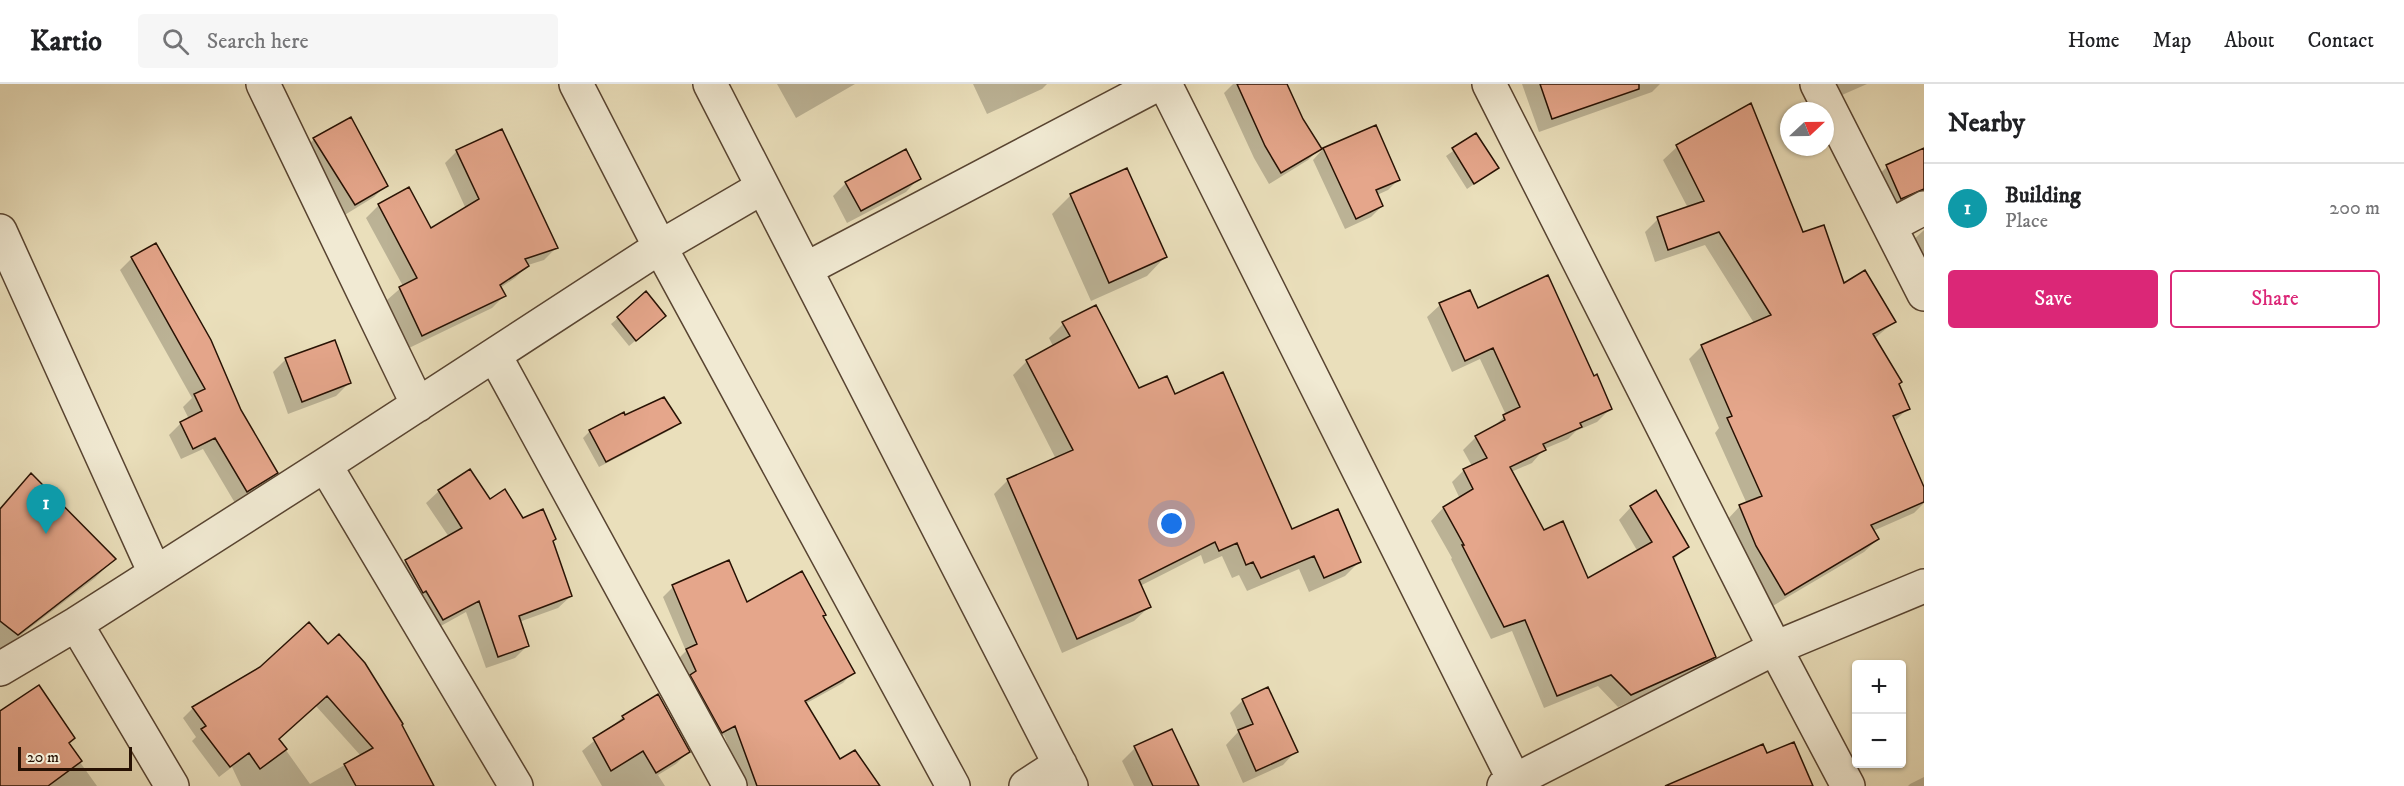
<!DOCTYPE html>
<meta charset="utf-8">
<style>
:root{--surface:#fff;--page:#f6f6f6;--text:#202124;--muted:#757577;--line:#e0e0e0;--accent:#db2777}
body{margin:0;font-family:"IM FELL DW Pica",serif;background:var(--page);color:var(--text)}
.controls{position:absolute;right:18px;bottom:18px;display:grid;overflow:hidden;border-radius:6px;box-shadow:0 2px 4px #0004}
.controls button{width:54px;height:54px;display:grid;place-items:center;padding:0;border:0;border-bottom:2px solid var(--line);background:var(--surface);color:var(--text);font:30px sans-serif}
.compass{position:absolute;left:1780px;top:18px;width:54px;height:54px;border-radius:50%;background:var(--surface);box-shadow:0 2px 4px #0004;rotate:68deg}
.scale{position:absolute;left:18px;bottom:15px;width:114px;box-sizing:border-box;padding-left:6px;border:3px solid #271103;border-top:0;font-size:16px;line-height:21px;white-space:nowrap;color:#271103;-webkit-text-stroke:4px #f1ead3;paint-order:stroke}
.you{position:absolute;left:1172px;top:440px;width:21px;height:21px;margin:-15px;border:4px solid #fff;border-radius:50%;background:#1a73e8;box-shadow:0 0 0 9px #1a73e833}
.badge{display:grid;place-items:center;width:39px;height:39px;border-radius:50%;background:var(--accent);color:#fff;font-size:20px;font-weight:700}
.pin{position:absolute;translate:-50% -50px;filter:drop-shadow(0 2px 3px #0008)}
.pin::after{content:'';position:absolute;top:32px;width:21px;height:18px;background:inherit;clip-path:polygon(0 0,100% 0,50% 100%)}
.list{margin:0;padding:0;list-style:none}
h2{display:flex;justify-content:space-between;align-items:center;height:78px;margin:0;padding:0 24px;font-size:26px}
h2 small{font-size:20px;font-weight:400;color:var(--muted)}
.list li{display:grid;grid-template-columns:39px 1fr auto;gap:18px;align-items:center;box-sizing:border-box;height:90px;padding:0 24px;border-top:2px solid var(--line)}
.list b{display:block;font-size:22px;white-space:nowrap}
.list p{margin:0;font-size:20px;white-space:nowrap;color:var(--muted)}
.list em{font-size:20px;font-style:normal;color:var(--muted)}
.actions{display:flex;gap:12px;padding:18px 24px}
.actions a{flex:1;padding:14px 0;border:2px solid var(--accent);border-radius:6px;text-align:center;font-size:21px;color:var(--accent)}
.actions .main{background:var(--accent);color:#fff}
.icon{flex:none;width:33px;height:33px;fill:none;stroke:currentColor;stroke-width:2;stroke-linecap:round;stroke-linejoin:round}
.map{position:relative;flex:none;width:1924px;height:702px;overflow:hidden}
header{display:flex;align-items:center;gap:36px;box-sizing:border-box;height:84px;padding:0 30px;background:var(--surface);border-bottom:2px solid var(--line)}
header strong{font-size:28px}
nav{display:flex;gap:33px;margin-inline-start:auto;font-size:21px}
.search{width:420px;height:54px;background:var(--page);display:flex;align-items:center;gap:15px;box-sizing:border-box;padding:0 21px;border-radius:6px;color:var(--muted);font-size:22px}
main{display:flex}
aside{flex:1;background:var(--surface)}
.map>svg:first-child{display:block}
.shadow{fill:#0003;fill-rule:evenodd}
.building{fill:#e5a68b;stroke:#271103;stroke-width:1.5}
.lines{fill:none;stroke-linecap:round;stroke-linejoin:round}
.minor-casing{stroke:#584431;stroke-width:36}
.minor{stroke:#f1ead3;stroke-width:33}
</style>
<header>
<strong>Kartio</strong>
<div class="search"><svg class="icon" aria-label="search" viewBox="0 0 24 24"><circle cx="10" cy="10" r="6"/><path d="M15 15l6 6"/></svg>Search here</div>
<nav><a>Home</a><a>Map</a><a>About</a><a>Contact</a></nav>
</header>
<main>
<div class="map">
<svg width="1924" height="702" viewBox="0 0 1924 702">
<rect width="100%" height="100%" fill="#eadfbb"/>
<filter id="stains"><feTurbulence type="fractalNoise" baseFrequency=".00333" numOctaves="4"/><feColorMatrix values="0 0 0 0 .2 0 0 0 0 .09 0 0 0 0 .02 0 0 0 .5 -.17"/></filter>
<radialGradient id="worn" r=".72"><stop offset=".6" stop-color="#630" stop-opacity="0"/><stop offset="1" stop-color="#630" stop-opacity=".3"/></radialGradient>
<path class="shadow" d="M 777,0 L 855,0 L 796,34 Z
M 973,0 L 1047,0 L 1042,5 L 987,30 Z
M 1233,0 L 1286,0 L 1302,35 L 1320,64 L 1308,76 L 1269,100 L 1254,74 L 1224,9 Z
M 1522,0 L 1660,0 L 1652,8 L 1539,48 Z
M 1837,0 L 1867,0 L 1842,11 Z
M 1750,22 L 1802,150 L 1843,201 L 1894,238 L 1874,255 L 1908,324 L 1894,338 L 1924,407 L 1924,419 L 1914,429 L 1873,447 L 1878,455 L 1864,468 L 1771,523 L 1727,436 L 1740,422 L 1747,420 L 1715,349 L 1719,344 L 1689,275 L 1702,262 L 1754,239 L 1705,161 L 1655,178 L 1645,148 L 1658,135 L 1688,124 L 1663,76 L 1677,63 Z
M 1375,43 L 1398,96 L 1388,106 L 1377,111 L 1382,122 L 1371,133 L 1345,145 L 1313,76 L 1323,65 Z
M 1476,51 L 1497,84 L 1467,105 L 1446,72 Z
M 314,55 L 386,101 L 374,113 L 343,132 L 303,67 Z
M 1924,66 L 1924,125 L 1887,127 L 1873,96 L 1887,83 Z
M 457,67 L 556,164 L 544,176 L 528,181 L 515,194 L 500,204 L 504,212 L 492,224 L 409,264 L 387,216 L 403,202 L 366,134 L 379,121 L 409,105 L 431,146 L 466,125 L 445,79 Z
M 919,94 L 906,108 L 847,139 L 833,112 L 846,99 Z
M 1071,111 L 1165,173 L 1147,192 L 1091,217 L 1052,130 Z
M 1924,146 L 1924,191 L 1907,162 Z
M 155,161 L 239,326 L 276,389 L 264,401 L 235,419 L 203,365 L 181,375 L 169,351 L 181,339 L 189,335 L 183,323 L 192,314 L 120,186 L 132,174 Z
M 1440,221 L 1477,226 L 1593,294 L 1610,325 L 1597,338 L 1576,347 L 1568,355 L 1544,365 L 1532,379 L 1511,388 L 1543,448 L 1587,496 L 1638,468 L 1619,436 L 1631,423 L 1687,462 L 1673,476 L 1714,573 L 1702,585 L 1618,623 L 1598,602 L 1544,624 L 1512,547 L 1491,555 L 1451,475 L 1452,474 L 1431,437 L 1443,424 L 1460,415 L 1452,398 L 1464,386 L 1472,382 L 1463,366 L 1476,353 L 1491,345 L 1506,331 L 1480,275 L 1452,288 L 1427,233 Z
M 618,234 L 658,238 L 629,262 L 611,240 Z
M 1063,240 L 1139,306 L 1174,312 L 1291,447 L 1359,478 L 1345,492 L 1309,508 L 1299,485 L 1247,507 L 1239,491 L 1232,494 L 1222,472 L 1204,480 L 1201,471 L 1140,502 L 1149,523 L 1134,537 L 1062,569 L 994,410 L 1008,396 L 1056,375 L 1013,291 L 1027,277 L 1053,262 L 1049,254 Z
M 286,275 L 349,299 L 336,312 L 288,330 L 273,288 Z
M 623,330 L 625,333 L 679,338 L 672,345 L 599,383 L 583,354 L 590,347 Z
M 31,391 L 114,475 L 95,494 L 0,567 L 0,424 Z
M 439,407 L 489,417 L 552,457 L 571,512 L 558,524 L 519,538 L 528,561 L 515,574 L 486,584 L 466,528 L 430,548 L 394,489 L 406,477 L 449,453 L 426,419 Z
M 673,503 L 746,520 L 822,533 L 853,588 L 843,599 L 805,620 L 839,677 L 877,702 L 744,702 L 724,651 L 712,658 L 677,576 L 686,567 L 663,513 Z
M 261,584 L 400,641 L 432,702 L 241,702 L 232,683 L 219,693 L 192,657 L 196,653 L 183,634 L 193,624 ZM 316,622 L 361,672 L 310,700 L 278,655 Z
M 1243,616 L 1296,667 L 1283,681 L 1243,699 L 1226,661 L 1238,648 L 1230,629 Z
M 0,629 L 67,660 L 97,702 L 0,702 Z
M 623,633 L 688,668 L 676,680 L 658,691 L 665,702 L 602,702 L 582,667 Z
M 1135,664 L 1180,702 L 1134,702 L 1122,677 Z
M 1924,693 L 1924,702 L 1908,702 L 1910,700 Z"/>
<path class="building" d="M 1237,0 L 1287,0 L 1303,35 L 1322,65 L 1281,89 L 1265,62 Z
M 1540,0 L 1639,0 L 1639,5 L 1552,35 Z
M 1751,19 L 1803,148 L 1824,141 L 1844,199 L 1865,186 L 1896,238 L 1873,250 L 1902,298 L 1899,300 L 1910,325 L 1893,332 L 1924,403 L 1924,418 L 1871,441 L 1879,455 L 1785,511 L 1756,462 L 1739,421 L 1762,412 L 1727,334 L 1732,332 L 1701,261 L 1771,231 L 1719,148 L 1668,166 L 1657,133 L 1704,117 L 1676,61 Z
M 351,33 L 388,102 L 355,121 L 313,54 Z
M 1376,41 L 1400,96 L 1376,106 L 1383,122 L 1356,135 L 1323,64 Z
M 502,45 L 558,164 L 525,175 L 529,182 L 500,201 L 506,212 L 422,252 L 399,203 L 417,194 L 378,120 L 409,103 L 431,144 L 479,115 L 456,66 Z
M 1476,49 L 1499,84 L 1474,100 L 1452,64 Z
M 1924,64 L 1924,105 L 1901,115 L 1886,81 Z
M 906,65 L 921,95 L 861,127 L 845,98 Z
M 1127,84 L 1167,173 L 1109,199 L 1070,110 Z
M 156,159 L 211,256 L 241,326 L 278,389 L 247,408 L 215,354 L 193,365 L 180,338 L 202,327 L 194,310 L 205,305 L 131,173 Z
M 1548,191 L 1594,292 L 1597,290 L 1612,325 L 1580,339 L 1582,343 L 1543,360 L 1546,366 L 1510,383 L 1544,446 L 1563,437 L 1588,494 L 1652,458 L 1630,422 L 1656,406 L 1689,463 L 1673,473 L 1716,573 L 1631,611 L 1611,591 L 1557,612 L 1525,536 L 1504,543 L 1462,461 L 1464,461 L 1443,423 L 1473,405 L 1463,385 L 1487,374 L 1475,352 L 1505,336 L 1503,331 L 1520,323 L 1493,264 L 1465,277 L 1439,219 L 1470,206 L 1478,224 Z
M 646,207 L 666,232 L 636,257 L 617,233 Z
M 1096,221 L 1139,304 L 1167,292 L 1175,310 L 1223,288 L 1292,445 L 1338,425 L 1361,478 L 1324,494 L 1314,472 L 1261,494 L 1253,478 L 1246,481 L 1237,459 L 1219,467 L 1215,458 L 1139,496 L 1151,523 L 1077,555 L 1007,395 L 1073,366 L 1026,276 L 1070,252 L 1062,238 Z
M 335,256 L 351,299 L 302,318 L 285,274 Z
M 664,313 L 681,339 L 606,378 L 589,346 L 624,328 L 625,331 Z
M 470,385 L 490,415 L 505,405 L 523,434 L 543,425 L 556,455 L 553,457 L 572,512 L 519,532 L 529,562 L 498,573 L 479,517 L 443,536 L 426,507 L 423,509 L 405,476 L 462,444 L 438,406 Z
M 31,389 L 116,475 L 18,551 L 0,537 L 0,425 Z
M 729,476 L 747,518 L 802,487 L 826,531 L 823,532 L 855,589 L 805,617 L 840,675 L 855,666 L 880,702 L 757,702 L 735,642 L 722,649 L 690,591 L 696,587 L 686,565 L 697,560 L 672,501 Z
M 309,538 L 328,560 L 339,550 L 365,579 L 403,640 L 402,641 L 434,702 L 356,702 L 344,680 L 373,664 L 327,612 L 279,655 L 287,665 L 260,685 L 249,669 L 230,683 L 201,645 L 206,642 L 192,623 L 260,583 Z
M 39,601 L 75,654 L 69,659 L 82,677 L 48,702 L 0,702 L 0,627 Z
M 1268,603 L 1298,668 L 1256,687 L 1238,646 L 1253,640 L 1242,615 Z
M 658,610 L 690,668 L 656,689 L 643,667 L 611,687 L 593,654 L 624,635 L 622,632 Z
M 1172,645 L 1199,702 L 1153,702 L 1134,662 Z
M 1794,658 L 1813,702 L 1665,702 L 1763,660 L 1767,669 Z"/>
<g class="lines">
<g class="minor-casing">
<path id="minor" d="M 263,0 L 418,321
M 576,0 L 660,163 L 953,702
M 710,0 L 1071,702
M 1165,0 L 1517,702
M 1489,0 L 1775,564 L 1848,702
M 1817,0 L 1924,210
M 1890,142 L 1924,124
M 0,147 L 155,489
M 806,185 L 1158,0
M 495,272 L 730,702
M 325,381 L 516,702
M 76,540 L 172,702
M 0,585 L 76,540 L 325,381 L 660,163 L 763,103
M 1026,702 L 1060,680
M 1504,702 L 1775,564 L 1924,502"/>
</g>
<use href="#minor" class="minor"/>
</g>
<rect width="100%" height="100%" filter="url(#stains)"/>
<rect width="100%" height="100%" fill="url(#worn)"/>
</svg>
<div class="controls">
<button>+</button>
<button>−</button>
</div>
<svg class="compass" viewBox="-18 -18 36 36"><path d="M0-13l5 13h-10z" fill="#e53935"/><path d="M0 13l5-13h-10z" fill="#757577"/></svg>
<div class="scale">20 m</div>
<div class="you"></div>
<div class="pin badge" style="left:46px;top:450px;background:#0f9aa8">1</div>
</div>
<aside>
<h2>Nearby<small></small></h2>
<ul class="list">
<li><span class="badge" style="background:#0f9aa8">1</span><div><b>Building</b><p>Place</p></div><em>200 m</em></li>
</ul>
<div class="actions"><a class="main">Save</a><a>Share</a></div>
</aside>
</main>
